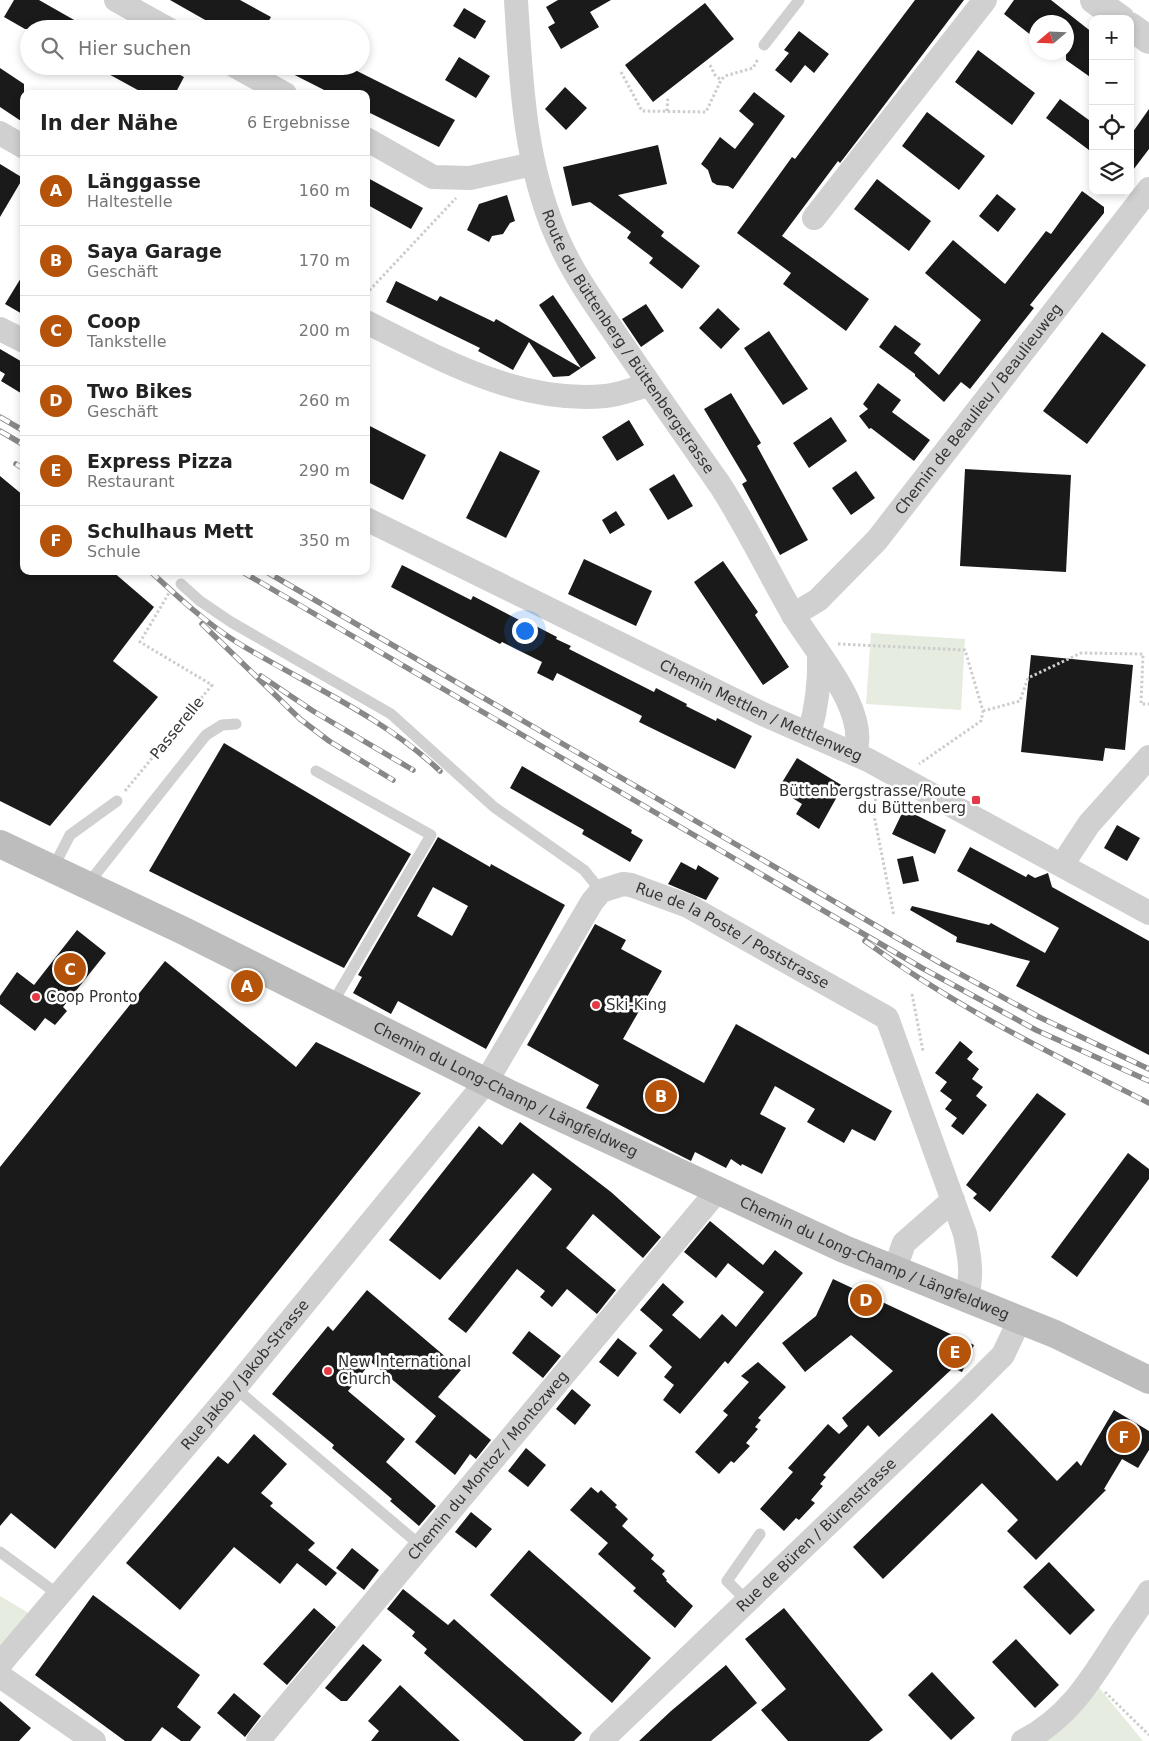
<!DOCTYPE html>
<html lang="de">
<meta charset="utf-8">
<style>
:root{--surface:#fff;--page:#f6f6f6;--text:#222;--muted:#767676;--line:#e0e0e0;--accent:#b45309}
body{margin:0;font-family:"DejaVu Sans",sans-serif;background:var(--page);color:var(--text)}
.controls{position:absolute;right:15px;top:15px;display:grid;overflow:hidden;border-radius:10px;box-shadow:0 2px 8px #0003}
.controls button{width:45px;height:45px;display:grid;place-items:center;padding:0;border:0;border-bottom:1px solid var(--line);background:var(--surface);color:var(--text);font:25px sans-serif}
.compass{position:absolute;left:1029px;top:15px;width:45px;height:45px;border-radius:50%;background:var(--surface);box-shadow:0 2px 8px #0003;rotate:251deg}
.you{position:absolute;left:524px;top:630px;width:18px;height:18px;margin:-12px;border:4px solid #fff;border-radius:50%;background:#1a73e8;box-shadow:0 0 0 8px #1a73e833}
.badge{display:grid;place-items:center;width:32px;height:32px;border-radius:50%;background:var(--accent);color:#fff;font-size:16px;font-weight:700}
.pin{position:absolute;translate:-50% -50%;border:2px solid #fff;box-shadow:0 1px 5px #0006}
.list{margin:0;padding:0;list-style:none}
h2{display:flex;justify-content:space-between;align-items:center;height:65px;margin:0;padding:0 20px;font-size:21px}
h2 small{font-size:16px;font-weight:400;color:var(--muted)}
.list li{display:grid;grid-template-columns:32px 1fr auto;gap:15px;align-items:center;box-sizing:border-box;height:70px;padding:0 20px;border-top:1px solid var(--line)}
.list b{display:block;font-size:19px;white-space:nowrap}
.list p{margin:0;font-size:16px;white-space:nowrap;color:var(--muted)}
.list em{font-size:16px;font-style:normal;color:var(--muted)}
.icon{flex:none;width:28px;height:28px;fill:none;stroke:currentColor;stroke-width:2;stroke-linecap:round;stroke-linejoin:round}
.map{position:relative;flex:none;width:1149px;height:1741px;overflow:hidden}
.search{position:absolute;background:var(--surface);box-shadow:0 2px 8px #0003;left:20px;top:20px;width:350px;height:55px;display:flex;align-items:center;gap:12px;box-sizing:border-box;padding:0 18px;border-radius:28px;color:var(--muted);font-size:19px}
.panel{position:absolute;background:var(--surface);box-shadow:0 2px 8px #0003;left:20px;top:90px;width:350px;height:485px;border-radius:10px}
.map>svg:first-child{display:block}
.green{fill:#e6ecdf}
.building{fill:#1a1a1a;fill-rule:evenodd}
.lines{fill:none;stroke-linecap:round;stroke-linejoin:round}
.path{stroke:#cdcdcd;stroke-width:3;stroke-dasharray:2.5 2.5;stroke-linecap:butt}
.service{stroke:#d0d0d0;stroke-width:11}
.minor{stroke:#d0d0d0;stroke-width:24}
.tertiary{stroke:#d0d0d0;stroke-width:28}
.secondary{stroke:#bdbdbd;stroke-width:28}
.rail-casing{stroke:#888;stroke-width:5.5}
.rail{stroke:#fff;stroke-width:4;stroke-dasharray:11;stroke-linecap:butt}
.poi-dot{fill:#e63946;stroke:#fff;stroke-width:2}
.labels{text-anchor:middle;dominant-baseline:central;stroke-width:5;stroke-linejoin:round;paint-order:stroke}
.street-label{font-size:15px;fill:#333;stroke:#fff}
.poi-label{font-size:15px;fill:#333;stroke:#fff;text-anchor:start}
</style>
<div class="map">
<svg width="1149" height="1741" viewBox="0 0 1149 1741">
<rect width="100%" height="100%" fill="#fff"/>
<path class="green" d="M 871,633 L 965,639 L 961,710 L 866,704 Z
M 0,1596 L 32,1615 L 0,1647 Z
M 1092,1679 L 1143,1741 L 1023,1741 Z"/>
<path class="building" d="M 14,0 L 39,0 L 90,29 L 25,29 L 4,17 Z
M 170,0 L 240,0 L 271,17 L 264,29 L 221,29 Z
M 558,0 L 611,0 L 590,12 L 599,27 L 561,49 L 548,27 L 555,23 L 546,7 Z
M 915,0 L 964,0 L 870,124 L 840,163 L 838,161 L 782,236 L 869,299 L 846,331 L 783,284 L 791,273 L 737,233 L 792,157 L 795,159 Z
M 1014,0 L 1051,0 L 1093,33 L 1093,79 L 1066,60 L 1066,22 L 1036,22 L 1036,39 L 1004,14 Z
M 705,3 L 734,39 L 653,102 L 625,65 Z
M 464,8 L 486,21 L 475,39 L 453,26 Z
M 799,31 L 829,54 L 814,73 L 805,65 L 791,83 L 775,70 L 789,53 L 784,50 Z
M 978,50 L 1035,93 L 1012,125 L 955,82 Z
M 459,57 L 490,76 L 476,98 L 445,80 Z
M 94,66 L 164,66 L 184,77 L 175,94 L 145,94 Z
M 277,66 L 347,66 L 455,120 L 439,147 L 366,111 L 366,94 L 332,94 Z
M 0,68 L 24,84 L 24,123 L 0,107 Z
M 565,87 L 587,108 L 566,130 L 545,109 Z
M 754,92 L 785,116 L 733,189 L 728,186 L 717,185 L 712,182 L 708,170 L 701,164 L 720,137 L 735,149 L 754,124 L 739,111 Z
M 1060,99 L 1093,123 L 1093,153 L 1046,118 Z
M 1149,109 L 1149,149 L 1130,174 L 1130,136 Z
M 927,112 L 985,156 L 959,190 L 902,146 Z
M 658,145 L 667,184 L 618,195 L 664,232 L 661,236 L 700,266 L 682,289 L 649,263 L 653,258 L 627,238 L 631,232 L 590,202 L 572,206 L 563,167 Z
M 0,164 L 23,178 L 0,217 Z
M 366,177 L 423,208 L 411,229 L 366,204 Z
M 877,179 L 931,221 L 909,251 L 854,209 Z
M 1082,191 L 1104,207 L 1104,213 L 1030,305 L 1034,308 L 970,389 L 961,382 L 944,402 L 915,376 L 915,374 L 879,347 L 895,325 L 921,344 L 914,353 L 939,375 L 981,320 L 925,273 L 953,240 L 1005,284 L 1046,231 L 1051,234 Z
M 997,194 L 1016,209 L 998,232 L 979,216 Z
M 507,195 L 515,221 L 510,223 L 503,234 L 492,236 L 489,242 L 467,230 L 479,204 Z
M 24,273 L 24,315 L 5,304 Z
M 396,281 L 437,301 L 440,296 L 494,322 L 496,319 L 581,368 L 539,305 L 553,295 L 596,358 L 569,376 L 553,377 L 529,342 L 513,370 L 478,351 L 480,348 L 386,302 Z
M 646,304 L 664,331 L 641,347 L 622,319 Z
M 718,308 L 740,329 L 721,349 L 699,328 Z
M 769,331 L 808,389 L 783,405 L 744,348 Z
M 1102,332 L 1146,365 L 1087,444 L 1043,411 Z
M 0,349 L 24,363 L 24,395 L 1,381 L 5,374 L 0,371 Z
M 878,383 L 901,400 L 892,412 L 930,440 L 914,461 L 871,428 L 869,429 L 859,416 L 868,409 L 863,404 Z
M 731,393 L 761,443 L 757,446 L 808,540 L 780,555 L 742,484 L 747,481 L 704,409 Z
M 831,417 L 847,441 L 809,468 L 793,443 Z
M 629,420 L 644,445 L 617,461 L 602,437 Z
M 366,424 L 426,455 L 403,500 L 366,481 Z
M 500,451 L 540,471 L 506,538 L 466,518 Z
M 965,469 L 1071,475 L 1066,572 L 960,566 Z
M 856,471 L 875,498 L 851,515 L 832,488 Z
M 674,474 L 693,506 L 668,520 L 649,489 Z
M 0,476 L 24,496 L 24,571 L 112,571 L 154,607 L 113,661 L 158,697 L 50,826 L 0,801 Z
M 616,511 L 625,525 L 610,534 L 602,520 Z
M 584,559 L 652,591 L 636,626 L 568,594 Z
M 723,561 L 758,612 L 755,615 L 789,667 L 763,685 L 694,582 Z
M 402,565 L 471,600 L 473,596 L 529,625 L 530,623 L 557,637 L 556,639 L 571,646 L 569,649 L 654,692 L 656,688 L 687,704 L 686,706 L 716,721 L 717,718 L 752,736 L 735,769 L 639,722 L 642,716 L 557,673 L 553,681 L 537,673 L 542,662 L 502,642 L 500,644 L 391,587 Z
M 1031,655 L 1133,665 L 1125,750 L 1105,748 L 1103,761 L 1021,752 Z
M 224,743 L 411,854 L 344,968 L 149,871 Z
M 797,758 L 843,786 L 819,829 L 796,814 L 802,804 L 778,789 Z
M 522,766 L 632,830 L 631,833 L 643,840 L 630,862 L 582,834 L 584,830 L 510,788 Z
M 904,809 L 946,830 L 935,854 L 892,834 Z
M 1117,825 L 1140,838 L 1127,861 L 1104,848 Z
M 438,837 L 490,867 L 491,864 L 565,905 L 486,1049 L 398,1001 L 391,1014 L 353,993 L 362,977 L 358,975 ZM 433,887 L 468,906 L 452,936 L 417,916 Z
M 970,847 L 1026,877 L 1028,874 L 1035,878 L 1048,873 L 1052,887 L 1149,941 L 1149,1055 L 1016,986 L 1030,961 L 956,942 L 957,937 L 910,910 L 912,906 L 989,925 L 991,923 L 1045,953 L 1059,928 L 957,871 Z
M 913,856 L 919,881 L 903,884 L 897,859 Z
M 681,862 L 696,870 L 698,865 L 719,878 L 706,900 L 668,884 Z
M 595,924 L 626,940 L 621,949 L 662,971 L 623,1039 L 704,1083 L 736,1024 L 892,1111 L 875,1141 L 852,1129 L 844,1143 L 807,1122 L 815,1109 L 775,1086 L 760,1114 L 786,1128 L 762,1174 L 742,1164 L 741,1166 L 731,1159 L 726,1168 L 695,1152 L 691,1161 L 586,1108 L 599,1085 L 527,1045 Z
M 77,930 L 106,953 L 63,1007 L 67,1011 L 55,1025 L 45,1018 L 35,1031 L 0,1004 L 0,996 L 17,972 L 34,985 Z
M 165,961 L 296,1067 L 316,1042 L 421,1093 L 55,1549 L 11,1513 L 0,1526 L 0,1167 Z
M 960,1041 L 973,1052 L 967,1059 L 979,1069 L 972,1079 L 983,1087 L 976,1096 L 987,1105 L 963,1135 L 951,1126 L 957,1118 L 945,1109 L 952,1100 L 940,1091 L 947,1082 L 935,1073 Z
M 1037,1093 L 1066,1114 L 990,1212 L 973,1198 L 977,1194 L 966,1185 Z
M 520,1122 L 611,1192 L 661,1237 L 643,1258 L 593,1214 L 566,1248 L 616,1290 L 597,1314 L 567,1289 L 552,1307 L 540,1297 L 545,1291 L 517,1269 L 466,1333 L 448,1319 L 552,1189 L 533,1173 L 440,1280 L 389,1240 L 479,1126 L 502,1145 Z
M 1128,1153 L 1149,1169 L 1149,1179 L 1077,1277 L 1051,1257 Z
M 710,1221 L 763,1265 L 775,1250 L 803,1273 L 728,1364 L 725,1361 L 680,1414 L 663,1400 L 674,1385 L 664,1377 L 672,1367 L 649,1346 L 663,1330 L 640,1310 L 663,1283 L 684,1302 L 672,1315 L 700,1339 L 722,1314 L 736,1327 L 764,1292 L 728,1263 L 716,1278 L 684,1252 Z
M 833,1279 L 974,1345 L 962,1372 L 953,1368 L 879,1437 L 868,1425 L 823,1475 L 826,1477 L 820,1484 L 823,1486 L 811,1500 L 815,1503 L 799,1520 L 796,1518 L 784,1531 L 760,1509 L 793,1472 L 788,1468 L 828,1424 L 839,1434 L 848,1426 L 842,1418 L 893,1371 L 851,1335 L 805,1372 L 782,1343 L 816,1316 Z
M 367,1290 L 461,1370 L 438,1397 L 491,1440 L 476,1459 L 470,1454 L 455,1475 L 415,1442 L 436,1416 L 371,1362 L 348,1391 L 405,1439 L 386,1462 L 436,1506 L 419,1526 L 390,1501 L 392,1499 L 332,1448 L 334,1445 L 272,1394 L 328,1326 L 333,1331 Z
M 529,1331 L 561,1356 L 543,1378 L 512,1353 Z
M 618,1338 L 637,1353 L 618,1377 L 599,1362 Z
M 758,1362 L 786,1387 L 758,1418 L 761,1420 L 755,1427 L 758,1429 L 746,1443 L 750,1446 L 734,1463 L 731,1461 L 719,1474 L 695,1452 L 728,1415 L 723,1411 L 749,1382 L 741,1376 Z
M 572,1389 L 591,1405 L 575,1425 L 556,1409 Z
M 1114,1410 L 1149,1431 L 1149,1450 L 1138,1468 L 1122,1459 L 1104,1489 L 1106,1490 L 1036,1560 L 1007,1531 L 1018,1520 L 982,1483 L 883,1579 L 853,1547 L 992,1413 L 1057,1481 L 1077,1461 L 1081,1466 Z
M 254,1434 L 287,1464 L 261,1493 L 273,1503 L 270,1506 L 315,1543 L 308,1550 L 337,1573 L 326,1586 L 297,1563 L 280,1584 L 234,1547 L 180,1610 L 126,1563 L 218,1456 L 228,1464 Z
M 526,1448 L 546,1465 L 528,1487 L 508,1471 Z
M 591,1487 L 598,1493 L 601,1490 L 617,1505 L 615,1507 L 628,1519 L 622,1526 L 654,1555 L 651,1559 L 665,1571 L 662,1574 L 667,1580 L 666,1581 L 693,1606 L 675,1628 L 633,1591 L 636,1588 L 598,1554 L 608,1543 L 570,1510 Z
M 471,1512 L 492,1529 L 476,1548 L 455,1532 Z
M 352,1548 L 379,1570 L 364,1590 L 336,1568 Z
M 529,1550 L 651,1658 L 612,1703 L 490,1595 Z
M 1049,1562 L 1095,1610 L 1070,1635 L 1023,1587 Z
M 403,1589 L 448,1625 L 454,1619 L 582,1733 L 574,1741 L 524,1741 L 424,1653 L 427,1649 L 412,1636 L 415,1632 L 387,1609 Z
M 93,1595 L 200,1675 L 177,1707 L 201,1727 L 190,1741 L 181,1741 L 162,1727 L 151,1741 L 125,1741 L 35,1675 Z
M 314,1608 L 336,1627 L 287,1685 L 263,1664 Z
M 784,1608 L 883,1730 L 869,1741 L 788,1741 L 761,1710 L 786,1689 L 745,1639 Z
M 1016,1639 L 1059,1685 L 1035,1708 L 992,1662 Z
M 363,1644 L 382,1660 L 347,1701 L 341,1701 L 325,1688 Z
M 726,1665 L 757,1703 L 711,1741 L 639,1741 L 671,1711 Z
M 932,1672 L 975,1718 L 951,1740 L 908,1695 Z
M 400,1685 L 460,1741 L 371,1741 L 379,1731 L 368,1721 Z
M 234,1693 L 261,1716 L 245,1737 L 217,1713 Z
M 0,1701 L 31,1728 L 19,1741 L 0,1741 Z"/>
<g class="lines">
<path class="path" d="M 710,65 L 715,75 L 721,80
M 621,72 L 642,111 L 706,112 L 721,80 L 725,76 L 753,68 L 758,59
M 667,111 L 668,96
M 366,294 L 456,198
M 838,644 L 965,650 L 983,711 L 981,721 L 919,764
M 983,711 L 1020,701 L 1028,678 L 1081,653 L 1143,654 L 1141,704 L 1149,704
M 878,789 L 873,810 L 894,916
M 125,791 L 212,685 L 140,642 L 169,593
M 912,994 L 923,1051
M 1105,1692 L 1149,1735"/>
<path class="service" d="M 764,45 L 799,0
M 181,584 L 200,601 L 231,622 L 391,714 L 494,807 L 584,870 L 601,891
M 316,771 L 431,835 L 332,1004
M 53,868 L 70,835 L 117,801
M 87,885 L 206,735 L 222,725 L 236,724
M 235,1388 L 421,1546
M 0,1552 L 59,1595
M 747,1601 L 727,1581 L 760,1534"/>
<g class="minor">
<path d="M 116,0 L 168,29"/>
<path id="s1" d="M 516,0 C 521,81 524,162 557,237 C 572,272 594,303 616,335 C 650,385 685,435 720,485 C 746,525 767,569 791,611 C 812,648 870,709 855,754"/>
<path d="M 235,66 L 285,94"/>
<path d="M 0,133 L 24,147"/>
<path d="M 366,139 L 433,177 L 470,178 L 533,164"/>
<path d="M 814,218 L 985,0"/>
<path d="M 366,322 C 441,359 518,404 605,396 C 619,395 635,388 649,385"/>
<path d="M 0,329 L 24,341"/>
<path id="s2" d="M 366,519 L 765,715 L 868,760 L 1149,913"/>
<path id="s3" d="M 793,615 L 818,600 L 877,540 L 1149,189"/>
<path d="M 809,734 C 817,707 820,683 819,655"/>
<path d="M 1062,865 L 1089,824 L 1149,757"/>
<path d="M 895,1269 L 904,1243 L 953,1200"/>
<path id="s4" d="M 0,1664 L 235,1388 L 486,1082 L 592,902 L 601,891 L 623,884 L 631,885 L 688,906 L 887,1018 L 965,1234 C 970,1258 973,1276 966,1300"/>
<path d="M 0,1676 L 94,1741"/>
<path id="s5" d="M 258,1741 L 718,1190"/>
<path id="s6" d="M 601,1741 L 969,1389 L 1003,1355 L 1019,1321"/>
<path d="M 1023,1741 C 1066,1720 1089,1683 1114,1644 C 1125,1626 1138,1610 1149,1592"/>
</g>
<path class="tertiary" d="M 1094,0 L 1121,19
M 1130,26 L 1149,40"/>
<path class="secondary" id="s7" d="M 0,844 L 184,931 L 510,1094 L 844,1249 L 1055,1334 L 1149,1380"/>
<g class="rail-casing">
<path id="rail" d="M 0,417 L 24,431
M 0,431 L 24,445
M 16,464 L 24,469
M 150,571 C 178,597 206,623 238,643 C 307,685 381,715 440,771
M 241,571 L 922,968 L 1036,1030 L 1149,1081
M 265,571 L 942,964 L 1039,1017 L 1149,1069
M 202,624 L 300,719 L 329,741 L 393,780
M 261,676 L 313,711 L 413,770
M 865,941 C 955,1007 1050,1053 1149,1103"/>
</g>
<use href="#rail" class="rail"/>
</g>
<g class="poi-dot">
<rect x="971" y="795" width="10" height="10" rx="2.5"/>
<circle cx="36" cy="997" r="5"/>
<circle cx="596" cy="1005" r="5"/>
<circle cx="328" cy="1371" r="5"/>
</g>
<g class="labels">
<g class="street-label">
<text stroke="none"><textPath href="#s1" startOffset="368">Route du Büttenberg / Büttenbergstrasse</textPath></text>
<text stroke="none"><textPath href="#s3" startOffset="279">Chemin de Beaulieu / Beaulieuweg</textPath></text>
<text stroke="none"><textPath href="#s2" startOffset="439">Chemin Mettlen / Mettlenweg</textPath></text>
<text transform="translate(177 728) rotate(-51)">Passerelle</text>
<text stroke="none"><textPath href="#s4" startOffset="1126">Rue de la Poste / Poststrasse</textPath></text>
<text stroke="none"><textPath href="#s7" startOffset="562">Chemin du Long-Champ / Längfeldweg</textPath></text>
<text stroke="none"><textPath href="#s7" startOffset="968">Chemin du Long-Champ / Längfeldweg</textPath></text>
<text stroke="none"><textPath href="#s4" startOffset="379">Rue Jakob / Jakob-Strasse</textPath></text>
<text stroke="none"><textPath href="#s5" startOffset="359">Chemin du Montoz / Montozweg</textPath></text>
<text stroke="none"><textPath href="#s6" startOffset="298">Rue de Büren / Bürenstrasse</textPath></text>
</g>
<g class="poi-label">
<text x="966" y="791" text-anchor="end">Büttenbergstrasse/Route<tspan x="966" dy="17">du Büttenberg</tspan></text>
<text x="46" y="997">Coop Pronto</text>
<text x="606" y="1005">Ski-King</text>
<text x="338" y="1362">New International<tspan x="338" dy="17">Church</tspan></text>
</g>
</g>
</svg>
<div class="controls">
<button>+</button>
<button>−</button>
<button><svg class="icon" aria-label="locate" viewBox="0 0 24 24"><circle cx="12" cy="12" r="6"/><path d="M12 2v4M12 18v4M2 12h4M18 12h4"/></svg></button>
<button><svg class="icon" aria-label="layers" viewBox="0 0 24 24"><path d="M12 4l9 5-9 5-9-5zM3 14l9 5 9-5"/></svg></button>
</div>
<svg class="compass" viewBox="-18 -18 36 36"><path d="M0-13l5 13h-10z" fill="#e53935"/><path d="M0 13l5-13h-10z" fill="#767676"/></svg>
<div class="you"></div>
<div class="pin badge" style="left:247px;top:986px">A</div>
<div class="pin badge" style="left:661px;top:1096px">B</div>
<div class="pin badge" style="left:70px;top:969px">C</div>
<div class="pin badge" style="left:866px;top:1300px">D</div>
<div class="pin badge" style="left:955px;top:1352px">E</div>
<div class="pin badge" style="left:1124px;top:1437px">F</div>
<div class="search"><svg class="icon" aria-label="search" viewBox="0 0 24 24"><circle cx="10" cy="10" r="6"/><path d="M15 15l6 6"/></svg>Hier suchen</div>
<section class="panel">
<h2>In der Nähe<small>6 Ergebnisse</small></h2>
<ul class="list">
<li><span class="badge">A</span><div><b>Länggasse</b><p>Haltestelle</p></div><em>160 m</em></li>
<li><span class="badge">B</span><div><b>Saya Garage</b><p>Geschäft</p></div><em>170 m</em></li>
<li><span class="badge">C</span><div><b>Coop</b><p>Tankstelle</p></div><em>200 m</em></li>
<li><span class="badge">D</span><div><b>Two Bikes</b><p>Geschäft</p></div><em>260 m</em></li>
<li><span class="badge">E</span><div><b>Express Pizza</b><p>Restaurant</p></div><em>290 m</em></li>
<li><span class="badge">F</span><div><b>Schulhaus Mett</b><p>Schule</p></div><em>350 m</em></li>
</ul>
</section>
</div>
